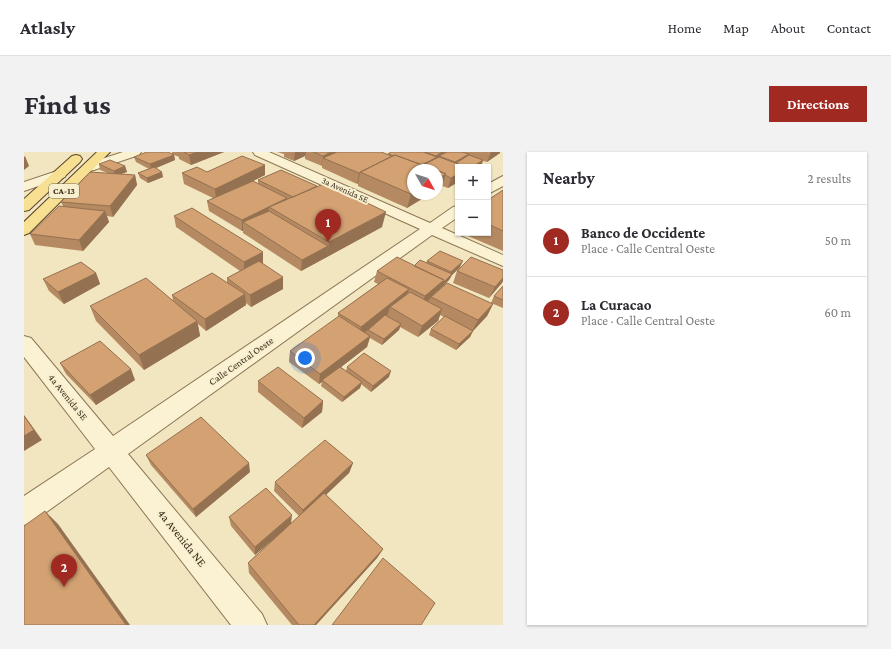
<!DOCTYPE html>
<meta charset="utf-8">
<style>
:root{--surface:#fff;--page:#f2f2f3;--text:#2b2b33;--muted:#7c7c81;--line:#e1e1e2;--accent:#a02921}
body{margin:0;font-family:"Crimson Pro",serif;background:var(--page);color:var(--text)}
.controls{position:absolute;right:12px;top:12px;display:grid;overflow:hidden;border-radius:0px;box-shadow:0 1px 3px #0004}
.controls button{width:36px;height:36px;display:grid;place-items:center;padding:0;border:0;border-bottom:1px solid var(--line);background:var(--surface);color:var(--text);font:20px sans-serif}
.compass{position:absolute;left:383px;top:12px;width:36px;height:36px;border-radius:50%;background:var(--surface);box-shadow:0 1px 3px #0004;rotate:129deg}
.you{position:absolute;left:281px;top:206px;width:14px;height:14px;margin:-10px;border:3px solid #fff;border-radius:50%;background:#1a73e8;box-shadow:0 0 0 6px #1a73e833}
.badge{display:grid;place-items:center;width:26px;height:26px;border-radius:50%;background:var(--accent);color:#fff;font-size:13px;font-weight:700}
.pin{position:absolute;translate:-50% -33px;filter:drop-shadow(0 1px 2px #0008)}
.pin::after{content:'';position:absolute;top:21px;width:14px;height:12px;background:inherit;clip-path:polygon(0 0,100% 0,50% 100%)}
.list{margin:0;padding:0;list-style:none}
h2{display:flex;justify-content:space-between;align-items:center;height:52px;margin:0;padding:0 16px;font-size:17px}
h2 small{font-size:13px;font-weight:400;color:var(--muted)}
.list li{display:grid;grid-template-columns:26px 1fr auto;gap:12px;align-items:center;box-sizing:border-box;height:72px;padding:0 16px;border-top:1px solid var(--line)}
.list b{display:block;font-size:15px;white-space:nowrap}
.list p{margin:0;font-size:13px;white-space:nowrap;color:var(--muted)}
.list em{font-size:13px;font-style:normal;color:var(--muted)}
.map{position:relative;flex:none;width:479px;height:473px;overflow:hidden;border-radius:0px}
header{display:flex;align-items:center;gap:24px;box-sizing:border-box;height:56px;padding:0 20px;background:var(--surface);border-bottom:1px solid var(--line)}
header strong{font-size:19px}
nav{display:flex;gap:22px;margin-inline-start:auto;font-size:14px}
.intro{display:flex;align-items:center;justify-content:space-between;box-sizing:border-box;height:96px;padding:0 24px}
h1{margin:0;font-size:28px}
.button{padding:10px 18px;border-radius:0px;background:var(--accent);color:#fff;font-size:14px;font-weight:700}
main{display:flex;gap:24px;padding:0 24px}
aside{flex:1;background:var(--surface);border-radius:0px;box-shadow:0 1px 3px #0004}
.map>svg:first-child{display:block}
.lines{fill:none;stroke-linecap:round;stroke-linejoin:round}
.minor-casing{stroke:#8c7656;stroke-width:2}
.major-casing{stroke:#59432b;stroke-width:2}
.minor{fill:#fbf2d3;fill-rule:evenodd}
.major{fill:#f8e093;fill-rule:evenodd}
.wall{fill:#b58a62}
.shaded-wall{fill:#947150}
.building{fill:#d3a172;stroke:#947150}
.labels{text-anchor:middle;dominant-baseline:central;stroke-width:4;stroke-linejoin:round;paint-order:stroke}
.far-street-label{font-size:9px;fill:#3a2c1c;stroke:#f8efcf}
.shield{fill:#f8efcf;stroke:#736652;stroke-width:1}
.shield-label{font-size:9px;font-weight:bold;fill:#3a2c1c}
.street-label{font-size:10px;fill:#3a2c1c;stroke:#f8efcf}
.near-street-label{font-size:12px;fill:#3a2c1c;stroke:#f8efcf}
</style>
<header>
<strong>Atlasly</strong>
<nav><a>Home</a><a>Map</a><a>About</a><a>Contact</a></nav>
</header>
<div class="intro"><h1>Find us</h1><a class="button">Directions</a></div>
<main>
<div class="map">
<svg width="479" height="473" viewBox="0 0 479 473">
<rect width="100%" height="100%" fill="#f1e6bf"/>
<g class="lines">
<g class="minor-casing">
<path id="minor" d="M 99,0 L 117,0 L 115,3 L 70,18 L 66,19 L 60,15 L 62,12 Z
M 229,0 L 245,0 L 406,71 L 429,55 L 434,54 L 434,65 L 418,76 L 479,103 L 479,114 L 408,83 L 104,302 L 238,462 L 243,473 L 207,473 L 85,315 L 10,369 L 0,373 L 0,344 L 71,297 L 0,205 L 0,184 L 7,186 L 89,284 L 396,77 L 231,3 Z
M 36,18 L 42,22 L 41,25 L 0,39 L 0,30 Z
M 479,24 L 479,34 L 464,42 L 464,32 Z"/>
</g>
<g class="major-casing">
<path id="major" d="M 73,0 L 86,0 L 5,81 L 0,83 L 0,70 Z
M 52,3 L 56,4 L 58,7 L 56,10 L 5,58 L 0,59 L 0,47 L 48,4 Z"/>
</g>
<use href="#minor" class="minor"/>
<use href="#major" class="major"/>
</g>
<path class="wall" d="M 148,0 L 200,0 L 167,13 L 155,7 L 155,5 L 150,3 L 151,8 L 132,16 L 139,25 L 124,31 L 116,26 L 114,21 L 125,17 L 112,10 L 110,5 L 148,2 Z
M 253,0 L 357,0 L 364,3 L 364,2 L 367,0 L 476,0 L 476,1 L 463,10 L 459,9 L 457,14 L 455,15 L 434,15 L 434,30 L 424,36 L 418,34 L 417,36 L 389,42 L 406,42 L 383,56 L 334,34 L 334,31 L 333,32 L 298,16 L 298,14 L 281,7 L 281,4 L 270,9 L 260,5 L 260,2 Z
M 75,12 L 101,14 L 103,20 L 97,22 L 111,23 L 113,33 L 89,65 L 83,64 L 85,70 L 59,99 L 11,93 L 6,82 L 39,54 L 37,50 L 84,21 L 76,18 Z
M 241,13 L 241,23 L 229,29 L 234,32 L 234,28 L 358,75 L 277,119 L 219,81 L 219,79 L 218,79 L 185,59 L 183,49 L 189,46 L 160,32 L 158,21 L 183,20 Z
M 479,38 L 479,99 L 437,81 L 464,81 L 464,48 Z
M 150,64 L 239,111 L 238,112 L 259,137 L 227,155 L 222,151 L 222,153 L 182,179 L 174,172 L 176,184 L 120,218 L 72,169 L 66,154 L 149,149 L 148,143 L 203,130 L 203,126 L 216,119 L 152,75 Z
M 403,109 L 436,115 L 428,123 L 425,128 L 421,132 L 469,152 L 463,164 L 449,179 L 446,185 L 432,198 L 405,183 L 407,177 L 420,165 L 416,163 L 414,169 L 394,185 L 376,175 L 375,178 L 358,193 L 346,186 L 343,195 L 317,215 L 322,219 L 323,215 L 365,225 L 347,240 L 337,232 L 336,236 L 318,250 L 297,234 L 298,230 L 295,232 L 265,210 L 266,199 L 314,166 L 314,161 L 354,132 L 350,130 L 353,119 L 390,114 L 402,111 Z
M 479,118 L 479,129 L 465,146 L 429,131 L 433,119 Z
M 72,121 L 76,132 L 40,152 L 25,139 L 19,127 Z
M 479,134 L 479,156 L 467,151 L 470,144 Z
M 36,211 L 111,228 L 72,253 L 42,222 Z
M 234,229 L 299,249 L 298,260 L 278,276 L 234,240 Z
M 122,303 L 226,320 L 172,365 L 127,313 Z
M 329,311 L 325,321 L 302,343 L 359,397 L 353,406 L 292,473 L 268,473 L 225,421 L 224,411 L 275,364 L 250,339 L 251,330 Z
M 205,365 L 267,372 L 231,403 L 207,374 Z"/>
<path class="shaded-wall" d="M 173,0 L 200,0 L 167,13 L 165,3 Z
M 271,0 L 282,0 L 281,4 L 270,9 Z
M 307,0 L 326,0 L 299,6 L 297,14 L 299,4 Z
M 418,0 L 423,0 L 415,4 L 410,15 L 397,14 L 411,6 L 412,4 Z
M 467,0 L 476,0 L 476,1 L 463,10 Z
M 445,2 L 443,7 L 429,15 L 431,10 Z
M 150,3 L 151,8 L 127,18 L 126,12 Z
M 1,4 L 5,14 L 0,18 L 0,5 Z
M 459,8 L 457,14 L 455,15 L 448,15 Z
M 241,13 L 241,23 L 192,48 L 191,37 Z
M 101,14 L 103,20 L 91,24 L 90,19 Z
M 138,20 L 139,25 L 124,31 L 123,26 Z
M 335,21 L 336,21 L 334,31 L 333,32 Z
M 422,22 L 417,36 L 413,38 L 413,27 Z
M 434,22 L 434,30 L 424,36 L 427,26 Z
M 111,23 L 113,33 L 89,65 L 86,54 Z
M 389,40 L 389,42 L 406,42 L 383,56 L 387,42 Z
M 263,46 L 263,57 L 245,55 L 244,66 L 219,70 L 219,79 L 218,79 L 218,68 Z
M 81,59 L 85,70 L 59,99 L 55,88 Z
M 362,60 L 358,75 L 303,105 L 305,90 Z
M 304,94 L 303,105 L 277,119 L 278,108 Z
M 239,100 L 239,111 L 220,121 L 220,110 Z
M 439,109 L 436,115 L 428,123 L 425,128 L 407,145 L 406,147 L 397,155 L 401,144 L 420,128 L 425,125 L 427,120 Z
M 72,121 L 76,132 L 40,152 L 34,140 Z
M 259,125 L 259,137 L 227,155 L 226,143 Z
M 479,126 L 479,129 L 478,131 L 465,146 L 471,135 Z
M 385,137 L 381,149 L 366,155 L 364,162 L 334,186 L 337,175 Z
M 221,142 L 222,153 L 182,179 L 181,167 Z
M 469,152 L 463,164 L 449,179 L 446,185 L 432,198 L 435,192 L 448,179 L 454,168 Z
M 418,157 L 414,169 L 394,185 L 398,174 Z
M 173,169 L 176,184 L 120,218 L 115,203 Z
M 377,172 L 375,178 L 358,193 L 360,187 Z
M 346,184 L 343,195 L 299,229 L 298,228 L 298,230 L 295,232 L 296,222 Z
M 107,217 L 111,228 L 72,253 L 66,243 Z
M 367,219 L 365,225 L 347,240 L 349,234 Z
M 338,230 L 336,236 L 318,250 L 320,245 Z
M 299,249 L 298,260 L 278,276 L 280,266 Z
M 0,263 L 18,288 L 0,299 Z
M 225,311 L 226,320 L 172,365 L 169,357 Z
M 329,311 L 325,321 L 277,366 L 279,358 Z
M 21,359 L 34,372 L 106,473 L 102,473 Z
M 268,363 L 267,372 L 231,403 L 231,395 Z
M 359,397 L 353,406 L 292,473 L 290,473 Z"/>
<path class="building" d="M 123,0 L 144,0 L 150,3 L 126,12 L 110,5 Z
M 160,0 L 173,0 L 165,3 Z
M 289,0 L 307,0 L 299,4 Z
M 313,0 L 357,0 L 368,4 L 335,21 L 299,6 Z
M 367,0 L 399,0 L 413,5 L 398,13 L 371,3 L 370,4 L 364,2 Z
M 401,0 L 418,0 L 412,4 Z
M 423,0 L 438,0 L 445,2 L 431,10 L 415,4 Z
M 371,3 L 412,18 L 389,18 L 389,40 L 387,42 L 336,20 Z
M 445,3 L 459,8 L 448,15 L 442,15 L 432,11 Z
M 218,4 L 241,13 L 191,37 L 158,21 L 173,15 L 183,20 Z
M 415,5 L 442,15 L 434,15 L 434,22 L 427,26 L 421,23 L 422,22 L 399,13 Z
M 86,8 L 101,14 L 90,19 L 75,12 Z
M 130,15 L 138,20 L 123,26 L 114,21 Z
M 257,18 L 293,34 L 269,45 L 234,28 Z
M 413,18 L 422,22 L 413,27 Z
M 66,20 L 111,23 L 86,54 L 37,50 Z
M 229,29 L 263,46 L 218,68 L 183,49 Z
M 302,31 L 362,60 L 305,90 L 245,55 Z
M 479,38 L 479,79 L 464,72 L 464,48 Z
M 35,54 L 81,59 L 55,88 L 6,82 Z
M 168,56 L 239,100 L 220,110 L 150,64 Z
M 245,59 L 304,94 L 278,108 L 219,70 Z
M 416,99 L 439,109 L 427,120 L 403,109 Z
M 373,105 L 420,128 L 401,144 L 353,119 Z
M 447,105 L 479,118 L 479,126 L 471,135 L 433,119 Z
M 396,108 L 428,122 L 419,131 L 420,128 L 390,114 Z
M 235,109 L 259,125 L 226,143 L 203,126 Z
M 57,110 L 72,121 L 34,140 L 19,127 Z
M 188,121 L 221,142 L 181,167 L 148,143 Z
M 122,126 L 173,169 L 115,203 L 66,154 Z
M 363,126 L 385,137 L 337,175 L 314,161 Z
M 423,131 L 469,152 L 454,168 L 407,145 Z
M 479,134 L 479,148 L 470,144 Z
M 386,140 L 418,157 L 398,174 L 366,155 Z
M 361,163 L 377,172 L 360,187 L 344,178 Z
M 315,164 L 346,184 L 296,222 L 266,199 Z
M 421,164 L 449,179 L 435,192 L 407,177 Z
M 76,189 L 107,217 L 66,243 L 36,211 Z
M 340,201 L 367,219 L 349,234 L 323,215 Z
M 254,215 L 299,249 L 280,266 L 234,229 Z
M 316,215 L 338,230 L 320,245 L 298,228 Z
M 0,264 L 10,278 L 0,284 Z
M 177,265 L 225,311 L 169,357 L 122,303 Z
M 301,288 L 329,311 L 279,358 L 251,330 Z
M 242,336 L 268,363 L 231,395 L 205,365 Z
M 300,341 L 359,397 L 290,473 L 275,473 L 224,411 Z
M 21,359 L 102,473 L 0,473 L 0,374 Z
M 359,406 L 411,451 L 397,473 L 308,473 Z"/>
<g class="labels">
<g class="far-street-label">
<text transform="translate(321 38) rotate(24)">3a Avenida SE</text>
</g>
<rect class="shield" x="25" y="32" width="30" height="14" rx="3"/>
<g class="shield-label">
<text x="40" y="39">CA-13</text>
</g>
<g class="street-label">
<text transform="translate(217 209) rotate(-35)">Calle Central Oeste</text>
<text transform="translate(44 245) rotate(51)">4a Avenida SE</text>
</g>
<g class="near-street-label">
<text transform="translate(158 386) rotate(51)">4a Avenida NE</text>
</g>
</g>
</svg>
<div class="controls">
<button>+</button>
<button>−</button>
</div>
<svg class="compass" viewBox="-18 -18 36 36"><path d="M0-13l5 13h-10z" fill="#e53935"/><path d="M0 13l5-13h-10z" fill="#7c7c81"/></svg>
<div class="you"></div>
<div class="pin badge" style="left:304px;top:90px">1</div>
<div class="pin badge" style="left:40px;top:435px">2</div>
</div>
<aside>
<h2>Nearby<small>2 results</small></h2>
<ul class="list">
<li><span class="badge">1</span><div><b>Banco de Occidente</b><p>Place · Calle Central Oeste</p></div><em>50 m</em></li>
<li><span class="badge">2</span><div><b>La Curacao</b><p>Place · Calle Central Oeste</p></div><em>60 m</em></li>
</ul>
</aside>
</main>
